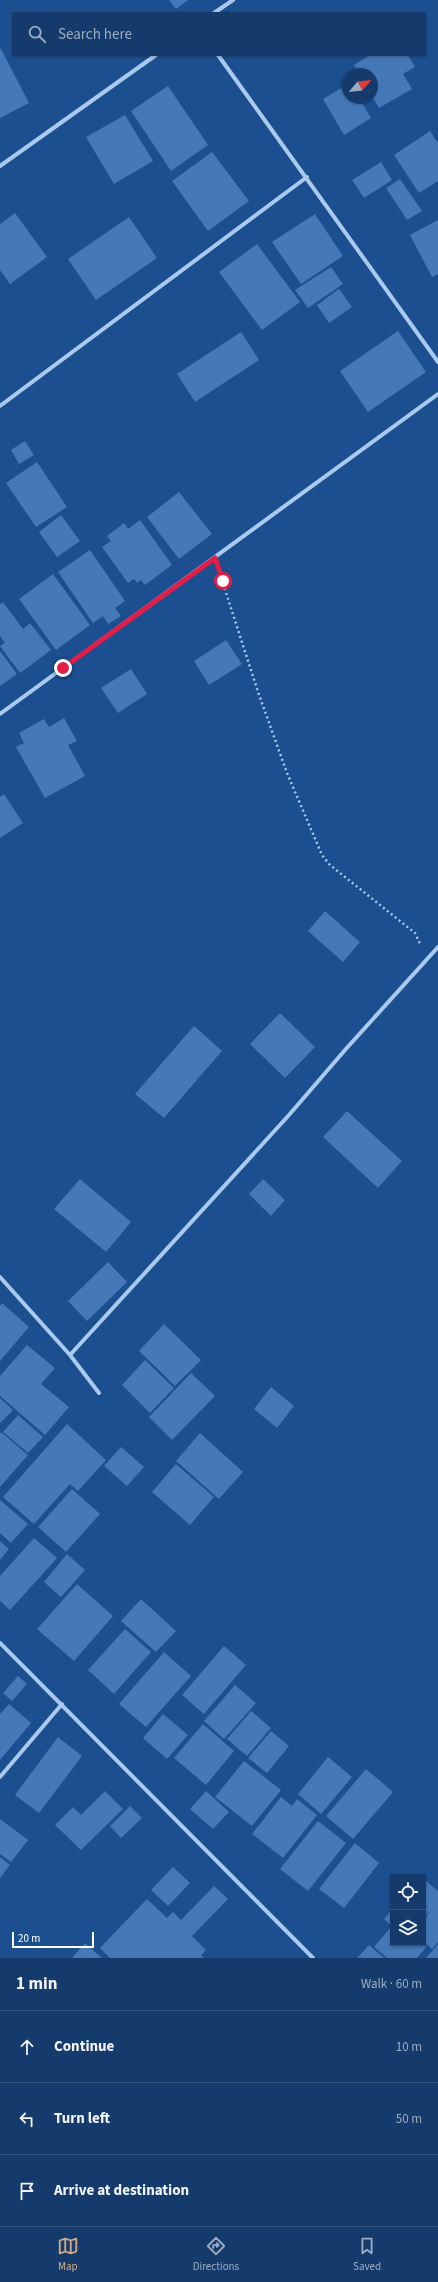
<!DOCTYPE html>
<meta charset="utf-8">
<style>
:root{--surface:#143b6b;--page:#1d4271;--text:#f1f3f6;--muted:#9dadc1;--line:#33557e;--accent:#d6ab8b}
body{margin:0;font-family:"Source Sans 3",sans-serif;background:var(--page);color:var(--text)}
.controls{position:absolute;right:12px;bottom:12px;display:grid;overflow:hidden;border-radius:0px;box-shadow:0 1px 3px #0004}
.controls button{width:36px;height:36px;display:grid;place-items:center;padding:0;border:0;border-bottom:1px solid var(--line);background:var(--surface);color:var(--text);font:20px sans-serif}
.compass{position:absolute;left:342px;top:68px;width:36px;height:36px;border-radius:50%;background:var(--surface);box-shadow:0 1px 3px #0004;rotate:62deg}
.scale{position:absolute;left:12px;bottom:10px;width:82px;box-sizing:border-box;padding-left:4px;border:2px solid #fff;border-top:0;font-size:11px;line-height:14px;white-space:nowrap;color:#fff;-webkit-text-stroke:3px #1b4f8f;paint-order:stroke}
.stop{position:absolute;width:12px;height:12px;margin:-9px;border:3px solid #e11d48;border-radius:50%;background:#fff}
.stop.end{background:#e11d48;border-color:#fff;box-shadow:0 1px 4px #0008}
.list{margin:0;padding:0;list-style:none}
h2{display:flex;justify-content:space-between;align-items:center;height:52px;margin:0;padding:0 16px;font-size:17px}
h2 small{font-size:13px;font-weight:400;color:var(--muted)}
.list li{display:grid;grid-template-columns:26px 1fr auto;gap:12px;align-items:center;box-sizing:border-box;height:72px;padding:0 16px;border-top:1px solid var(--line)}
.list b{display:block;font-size:15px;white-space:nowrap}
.list em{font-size:13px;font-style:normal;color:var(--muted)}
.icon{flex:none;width:22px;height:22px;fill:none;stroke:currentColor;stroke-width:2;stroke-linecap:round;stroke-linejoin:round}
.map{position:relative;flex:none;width:438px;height:1958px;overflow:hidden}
.search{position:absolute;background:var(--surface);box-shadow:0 1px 3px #0004;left:12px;right:12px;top:12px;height:44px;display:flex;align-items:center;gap:10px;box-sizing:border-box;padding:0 14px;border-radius:0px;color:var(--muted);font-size:15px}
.sheet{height:268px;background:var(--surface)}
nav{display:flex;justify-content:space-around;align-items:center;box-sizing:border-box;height:56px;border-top:1px solid var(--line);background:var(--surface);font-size:11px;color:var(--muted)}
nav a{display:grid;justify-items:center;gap:2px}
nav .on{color:var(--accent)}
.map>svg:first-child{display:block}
.building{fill:#4478b7}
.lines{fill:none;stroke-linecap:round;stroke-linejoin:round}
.path{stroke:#a9c9ee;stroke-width:2.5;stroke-dasharray:2 3;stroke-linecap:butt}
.street{stroke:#a9c9ee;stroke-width:4}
.route{stroke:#e11d48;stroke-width:5}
</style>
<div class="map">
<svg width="438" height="1958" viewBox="0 0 438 1958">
<rect width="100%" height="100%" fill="#1b4f8f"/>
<path class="building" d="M 169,0 L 188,0 L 176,9 Z
M 0,47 L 29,103 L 0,118 Z
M 370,55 L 408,55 L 415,67 L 403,74 L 412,89 L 379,108 L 372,96 L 372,74 L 359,74 L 354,65 Z
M 348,84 L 348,98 L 359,98 L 371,118 L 344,135 L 323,99 Z
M 168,86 L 208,145 L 171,171 L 131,111 Z
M 125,115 L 153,161 L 114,184 L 86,137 Z
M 430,131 L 438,143 L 438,181 L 419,193 L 394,155 Z
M 212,152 L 249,201 L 208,231 L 172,181 Z
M 381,162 L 392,180 L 364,198 L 352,180 Z
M 400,179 L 422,211 L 407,220 L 386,188 Z
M 15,213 L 47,257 L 10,284 L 0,270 L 0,224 Z
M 315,214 L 343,256 L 301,284 L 272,242 Z
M 129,217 L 157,258 L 96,300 L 68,259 Z
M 438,220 L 438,274 L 432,277 L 410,235 Z
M 257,244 L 300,302 L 262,330 L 219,272 Z
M 331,267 L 343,284 L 308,308 L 295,290 Z
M 339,289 L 352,307 L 329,323 L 317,305 Z
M 398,331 L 426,372 L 368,412 L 340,371 Z
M 241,332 L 259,360 L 195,402 L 177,374 Z
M 25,441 L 34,455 L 19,464 L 11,450 Z
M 37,462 L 67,507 L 36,527 L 6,483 Z
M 179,492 L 212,534 L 179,559 L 147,517 Z
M 61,515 L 80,541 L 57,557 L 39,532 Z
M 140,520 L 172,565 L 145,585 L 141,580 L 137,583 L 134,579 L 128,583 L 102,547 L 111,541 L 107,536 L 124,523 L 128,529 Z
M 90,550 L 125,601 L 115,608 L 121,616 L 108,624 L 103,616 L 93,623 L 58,572 Z
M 53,574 L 90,625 L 56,650 L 19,599 Z
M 3,602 L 23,629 L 30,623 L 51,650 L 20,673 L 0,646 L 5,643 L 0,636 L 0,604 Z
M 226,640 L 242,664 L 209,685 L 194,661 Z
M 0,651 L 17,674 L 0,686 Z
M 131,669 L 147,694 L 118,713 L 101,688 Z
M 64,718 L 77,741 L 68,745 L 85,776 L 45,798 L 16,747 L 24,743 L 19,733 L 44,719 L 49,727 Z
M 4,794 L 23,823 L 0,838 L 0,797 Z
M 325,911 L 360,942 L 343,962 L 308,931 Z
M 280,1013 L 315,1047 L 285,1078 L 250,1044 Z
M 194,1026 L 222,1051 L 164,1118 L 135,1094 Z
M 347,1111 L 402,1161 L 378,1188 L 323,1137 Z
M 80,1179 L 131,1222 L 106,1252 L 54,1209 Z
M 263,1179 L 285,1200 L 271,1216 L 249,1194 Z
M 108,1262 L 127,1282 L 87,1321 L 68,1301 Z
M 2,1303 L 29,1327 L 0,1361 L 0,1306 Z
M 164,1324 L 201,1360 L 175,1386 L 139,1351 Z
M 27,1345 L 55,1368 L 41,1384 L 69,1407 L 45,1435 L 0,1396 L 0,1376 Z
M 145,1360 L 174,1388 L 150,1413 L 122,1385 Z
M 191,1373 L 215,1396 L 172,1440 L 149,1417 Z
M 271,1387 L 294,1406 L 277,1428 L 254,1409 Z
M 0,1398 L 13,1410 L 0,1423 Z
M 18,1415 L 43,1437 L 28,1453 L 3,1432 Z
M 67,1424 L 106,1460 L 78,1491 L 70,1484 L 34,1524 L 3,1497 Z
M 1,1432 L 28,1455 L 0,1487 L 0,1434 Z
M 200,1433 L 243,1472 L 219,1499 L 176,1461 Z
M 121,1447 L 144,1467 L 127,1486 L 104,1466 Z
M 176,1464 L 214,1497 L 190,1525 L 152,1492 Z
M 72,1489 L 100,1514 L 66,1552 L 38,1527 Z
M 0,1500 L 28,1524 L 11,1543 L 0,1533 Z
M 34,1538 L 57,1558 L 10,1610 L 0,1601 L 0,1576 Z
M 0,1541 L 9,1549 L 0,1560 Z
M 67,1554 L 85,1570 L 61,1597 L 44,1582 Z
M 77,1584 L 113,1616 L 74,1661 L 37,1629 Z
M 141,1599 L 176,1631 L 156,1652 L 121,1621 Z
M 125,1629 L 151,1652 L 114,1694 L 88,1670 Z
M 224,1646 L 246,1665 L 204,1714 L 182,1695 Z
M 164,1652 L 191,1676 L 146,1727 L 119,1704 Z
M 18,1676 L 27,1684 L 12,1701 L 3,1693 Z
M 235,1685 L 256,1703 L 224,1739 L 204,1721 Z
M 9,1704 L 31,1723 L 0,1760 L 0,1714 Z
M 251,1711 L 271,1728 L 247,1756 L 227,1739 Z
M 163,1714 L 188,1735 L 167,1759 L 143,1738 Z
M 203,1724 L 234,1751 L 206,1785 L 174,1758 Z
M 271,1731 L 289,1746 L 267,1773 L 248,1758 Z
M 58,1737 L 82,1756 L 39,1813 L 15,1795 Z
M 328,1757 L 352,1777 L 321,1814 L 298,1794 Z
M 244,1761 L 281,1790 L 252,1826 L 215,1797 Z
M 366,1769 L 393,1792 L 353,1839 L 326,1816 Z
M 105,1791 L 123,1809 L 81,1850 L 55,1825 L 73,1807 L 81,1815 Z
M 206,1791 L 229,1812 L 213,1829 L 190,1809 Z
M 281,1797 L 292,1806 L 297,1799 L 317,1815 L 283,1858 L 252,1834 Z
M 130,1806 L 142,1818 L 121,1838 L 110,1826 Z
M 0,1819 L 28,1840 L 11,1862 L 0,1854 Z
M 318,1821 L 346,1843 L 308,1891 L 280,1869 Z
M 355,1843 L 379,1863 L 344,1908 L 319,1889 Z
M 0,1857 L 10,1865 L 0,1878 Z
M 173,1867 L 190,1883 L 168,1906 L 151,1890 Z
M 426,1881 L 438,1891 L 438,1942 L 432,1949 L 423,1941 L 423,1921 L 431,1911 L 423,1919 L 423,1884 Z
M 214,1886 L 228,1899 L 192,1936 L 206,1950 L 201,1955 L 204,1958 L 110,1958 L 100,1948 L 147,1899 L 167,1918 L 173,1912 L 181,1920 Z
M 393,1908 L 393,1927 L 384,1919 Z
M 391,1927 L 393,1929 L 393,1943 L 424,1943 L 427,1946 L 417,1958 L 387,1958 L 374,1947 Z
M 85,1943 L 102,1958 L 72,1958 Z
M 438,1944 L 438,1958 L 426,1958 Z
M 369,1945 L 384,1958 L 357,1958 Z"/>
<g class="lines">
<path class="path" d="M 220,574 L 258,692 L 287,773 L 322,855 L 330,865 L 415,933 L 420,944"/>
<path class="street" d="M 214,13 L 233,0
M 218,55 L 438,362
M 0,166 L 156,55
M 0,406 L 307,177
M 0,714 L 438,394
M 0,1277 L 70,1355 L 99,1393
M 70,1355 L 289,1115 L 345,1050 L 438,947
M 0,1643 L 313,1958
M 0,1777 L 62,1704"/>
</g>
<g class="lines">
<path class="route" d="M 63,668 L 215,558 L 223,581"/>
</g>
</svg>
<div class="controls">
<button><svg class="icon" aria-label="locate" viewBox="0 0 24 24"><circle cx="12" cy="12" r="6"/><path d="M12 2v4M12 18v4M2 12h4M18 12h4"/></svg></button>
<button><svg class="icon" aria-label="layers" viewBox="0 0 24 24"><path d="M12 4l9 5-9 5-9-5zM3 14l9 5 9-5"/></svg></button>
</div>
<svg class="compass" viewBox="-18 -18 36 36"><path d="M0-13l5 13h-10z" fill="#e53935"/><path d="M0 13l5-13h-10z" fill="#9dadc1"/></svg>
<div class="scale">20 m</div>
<div class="stop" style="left:223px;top:581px"></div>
<div class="stop end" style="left:63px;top:668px"></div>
<div class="search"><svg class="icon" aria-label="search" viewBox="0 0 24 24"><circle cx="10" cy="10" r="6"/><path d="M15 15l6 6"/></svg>Search here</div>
</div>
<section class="sheet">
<h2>1 min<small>Walk · 60 m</small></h2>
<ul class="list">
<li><svg class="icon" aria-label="ahead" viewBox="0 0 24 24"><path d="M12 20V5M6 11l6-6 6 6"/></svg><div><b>Continue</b></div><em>10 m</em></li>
<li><svg class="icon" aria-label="left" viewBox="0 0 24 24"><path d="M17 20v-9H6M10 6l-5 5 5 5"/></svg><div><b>Turn left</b></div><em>50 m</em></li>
<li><svg class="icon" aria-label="arrive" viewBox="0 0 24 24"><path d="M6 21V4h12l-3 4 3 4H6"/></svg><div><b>Arrive at destination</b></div></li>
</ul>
</section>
<nav>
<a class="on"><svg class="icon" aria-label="map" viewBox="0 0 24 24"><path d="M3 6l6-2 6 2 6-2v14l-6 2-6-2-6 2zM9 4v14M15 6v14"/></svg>Map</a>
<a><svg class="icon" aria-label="directions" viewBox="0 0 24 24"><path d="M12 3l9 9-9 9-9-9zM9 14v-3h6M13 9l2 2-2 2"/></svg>Directions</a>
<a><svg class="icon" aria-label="saved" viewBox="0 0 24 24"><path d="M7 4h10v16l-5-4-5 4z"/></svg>Saved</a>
</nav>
